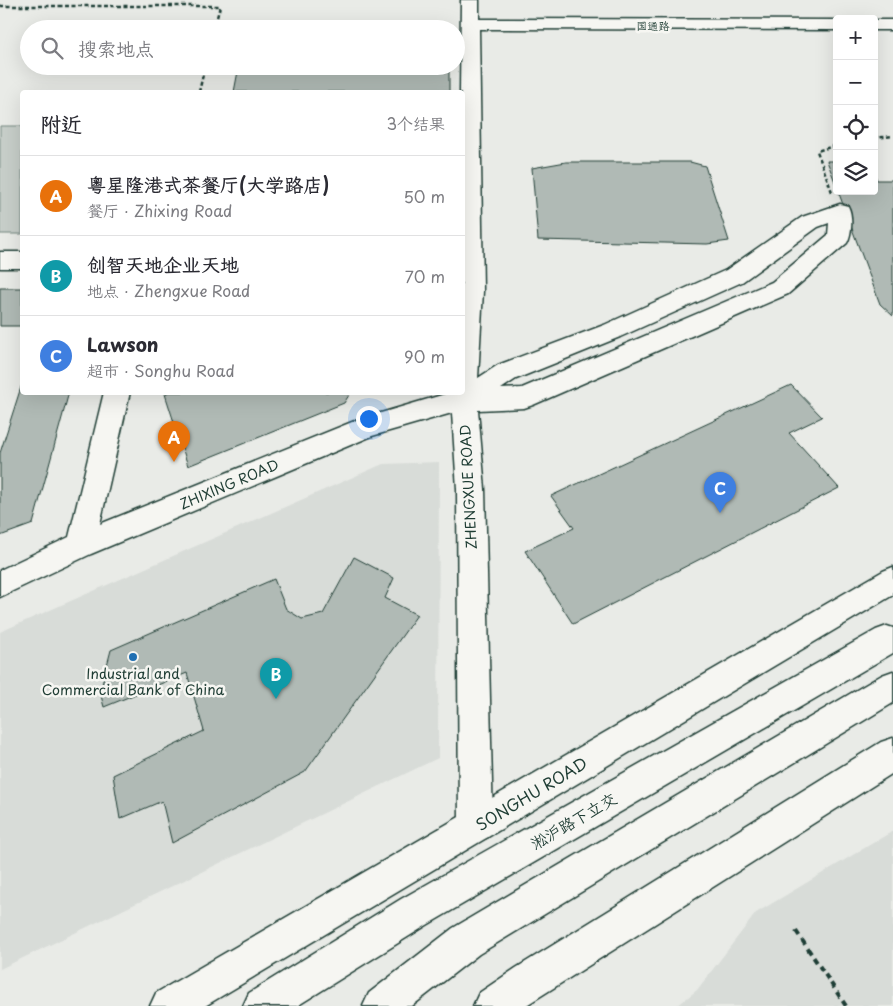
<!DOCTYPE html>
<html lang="zh">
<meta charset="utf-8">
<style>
:root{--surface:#fff;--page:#f2f2f3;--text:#2b2b33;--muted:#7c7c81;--line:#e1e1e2;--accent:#1f6fb2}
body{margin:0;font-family:"Playpen Sans","LXGW WenKai TC",sans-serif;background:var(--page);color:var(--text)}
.controls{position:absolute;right:15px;top:15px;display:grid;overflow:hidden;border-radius:5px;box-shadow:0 5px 20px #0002}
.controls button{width:45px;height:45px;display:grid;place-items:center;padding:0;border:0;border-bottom:1px solid var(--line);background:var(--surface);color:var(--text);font:25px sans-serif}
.you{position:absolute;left:368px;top:418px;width:18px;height:18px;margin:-12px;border:4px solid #fff;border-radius:50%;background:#1a73e8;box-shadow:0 0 0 8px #1a73e833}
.badge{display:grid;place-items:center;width:32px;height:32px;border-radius:50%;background:var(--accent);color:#fff;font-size:16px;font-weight:700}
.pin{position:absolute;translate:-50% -41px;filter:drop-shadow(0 1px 2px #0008)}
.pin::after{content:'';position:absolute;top:26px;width:18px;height:15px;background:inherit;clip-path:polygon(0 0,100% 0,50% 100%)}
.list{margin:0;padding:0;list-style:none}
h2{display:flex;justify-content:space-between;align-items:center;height:65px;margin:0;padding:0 20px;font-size:21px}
h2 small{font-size:16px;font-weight:400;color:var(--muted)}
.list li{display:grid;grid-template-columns:32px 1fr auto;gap:15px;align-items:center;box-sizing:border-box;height:80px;padding:0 20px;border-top:1px solid var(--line)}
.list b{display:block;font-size:19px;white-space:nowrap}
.list p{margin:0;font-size:16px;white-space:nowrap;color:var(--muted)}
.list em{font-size:16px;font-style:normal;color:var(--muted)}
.icon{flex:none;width:28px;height:28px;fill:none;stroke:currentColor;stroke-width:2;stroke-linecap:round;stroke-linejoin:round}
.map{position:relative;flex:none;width:893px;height:1006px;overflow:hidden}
.search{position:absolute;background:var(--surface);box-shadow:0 5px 20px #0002;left:20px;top:20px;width:445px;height:55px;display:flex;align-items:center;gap:12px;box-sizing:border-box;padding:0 18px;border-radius:28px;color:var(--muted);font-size:19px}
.panel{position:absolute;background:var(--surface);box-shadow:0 5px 20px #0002;left:20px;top:90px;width:445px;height:305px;border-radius:5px}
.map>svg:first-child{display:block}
.built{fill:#d8dcd8}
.green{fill:#c7cec9;stroke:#73867e}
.building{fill:#b0bab5;stroke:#1f3d34}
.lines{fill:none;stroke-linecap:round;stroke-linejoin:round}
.minor-casing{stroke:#1f3d34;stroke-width:3}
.major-casing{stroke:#1f3d34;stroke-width:3}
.path-far1{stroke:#1f3d34;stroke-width:2.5;stroke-dasharray:4 2.5;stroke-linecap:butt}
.path{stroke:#1f3d34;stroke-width:4;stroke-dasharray:6 4.5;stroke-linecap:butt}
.minor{fill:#f6f6f2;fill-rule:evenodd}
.major{fill:#f6f6f2;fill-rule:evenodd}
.poi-dot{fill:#1f6fb2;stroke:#f6f6f2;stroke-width:2}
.labels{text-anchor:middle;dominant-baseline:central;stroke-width:5;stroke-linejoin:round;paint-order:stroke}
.far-street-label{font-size:11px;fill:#1f3d34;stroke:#f6f6f2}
.street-label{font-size:14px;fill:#1f3d34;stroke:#f6f6f2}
.poi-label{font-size:14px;fill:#1f3d34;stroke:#f6f6f2}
.near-street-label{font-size:16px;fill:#1f3d34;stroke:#f6f6f2}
</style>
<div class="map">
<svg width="893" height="1006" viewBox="0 0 893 1006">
<rect width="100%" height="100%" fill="#e9ebe7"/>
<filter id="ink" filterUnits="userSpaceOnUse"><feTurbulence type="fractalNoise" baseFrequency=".02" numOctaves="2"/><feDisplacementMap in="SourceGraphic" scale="10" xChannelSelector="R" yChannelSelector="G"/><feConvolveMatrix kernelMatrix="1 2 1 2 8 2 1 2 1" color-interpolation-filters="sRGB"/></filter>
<g filter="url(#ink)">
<path class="built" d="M 439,462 L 438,758 L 0,969 L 0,632 L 383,464 Z
M 893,831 L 893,1006 L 677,1006 L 697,990 L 756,913 Z"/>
<path class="green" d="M 0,126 L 22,126 L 22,234 L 0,234 Z"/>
<path class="building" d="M 239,66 L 449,66 L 449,92 L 234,92 Z
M 827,161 L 837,161 L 837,187 Z
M 566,162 L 690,162 L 705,166 L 729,241 L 707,244 L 538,240 L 532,168 Z
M 874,173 L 877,180 L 893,180 L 893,316 L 880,304 L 838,191 L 874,191 Z
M 0,288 L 22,288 L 22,326 L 0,326 Z
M 22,384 L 22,392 L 69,392 L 33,524 L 0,536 L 0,453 Z
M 791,385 L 822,417 L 789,433 L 839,488 L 573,624 L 525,551 L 574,528 L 551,496 Z
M 169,392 L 351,392 L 344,403 L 188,466 L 165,394 Z
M 354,557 L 394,578 L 385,598 L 417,615 L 305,772 L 172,843 L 162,801 L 120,819 L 113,775 L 204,731 L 187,673 L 104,707 L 100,692 L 111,650 L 274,579 L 286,609 L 302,619 L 323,614 Z"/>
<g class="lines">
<g class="minor-casing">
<path id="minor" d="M 461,0 L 479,0 L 479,19 L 837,20 L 837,30 L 479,29 L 483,291 L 478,378 L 498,365 L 604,325 L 726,270 L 802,217 L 840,204 L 848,206 C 853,215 852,234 847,243 L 788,294 L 533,405 L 524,408 L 478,410 L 485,489 L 493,825 L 488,837 L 476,842 L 464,837 L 459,825 L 457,489 L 452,413 L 372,436 L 91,554 L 0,597 L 0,570 L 69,537 L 104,392 L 130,392 L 100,524 L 357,420 L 452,392 L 462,392 L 462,92 L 460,92 ZM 829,223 L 828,235 L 772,282 L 522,388 L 501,389 L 516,379 L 620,337 L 742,282 L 818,227 Z
M 874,20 L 893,20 L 893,30 L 874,30 Z
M 0,252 L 22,252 L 22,268 L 0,268 Z"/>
</g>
<g class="major-casing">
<path id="major" d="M 893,567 L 893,595 L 205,1006 L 150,1006 L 156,993 L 883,571 Z
M 887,626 L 893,628 L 893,653 L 427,925 L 297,1006 L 243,1006 L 249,993 L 401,899 L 876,630 Z
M 893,671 L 893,703 L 479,954 L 412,1006 L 363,1006 L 369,993 L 453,928 L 882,675 Z
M 893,738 L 893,773 L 525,1006 L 473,1006 L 479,993 L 516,968 L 881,742 Z"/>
</g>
<path class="path-far1" d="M 0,6 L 220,6 L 214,29
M 199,92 L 205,66
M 874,138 L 893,136
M 832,192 L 817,151 L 837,145"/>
<path class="path" d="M 796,931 L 846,1006"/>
<use href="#minor" class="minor"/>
<use href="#major" class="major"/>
</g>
</g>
<circle class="poi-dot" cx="133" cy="657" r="5"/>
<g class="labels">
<g class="far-street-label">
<text x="653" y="25">国通路</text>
</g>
<g class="street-label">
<text transform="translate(229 484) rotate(-23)">ZHIXING ROAD</text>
<text transform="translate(468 487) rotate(-93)">ZHENGXUE ROAD</text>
</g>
<g class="poi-label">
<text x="133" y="673">Industrial and<tspan x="133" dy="16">Commercial Bank of China</tspan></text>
</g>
<g class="near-street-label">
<text transform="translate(531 793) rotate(-31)">SONGHU ROAD</text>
<text transform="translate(573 820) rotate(-30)">淞沪路下立交</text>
</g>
</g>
</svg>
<div class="controls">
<button>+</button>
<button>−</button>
<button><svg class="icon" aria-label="locate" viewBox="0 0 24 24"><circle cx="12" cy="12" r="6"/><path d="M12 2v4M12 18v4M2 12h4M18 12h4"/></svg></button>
<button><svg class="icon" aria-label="layers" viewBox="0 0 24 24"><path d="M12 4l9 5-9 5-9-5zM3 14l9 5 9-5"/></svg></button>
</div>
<div class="you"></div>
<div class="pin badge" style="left:174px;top:462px;background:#e8710a">A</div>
<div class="pin badge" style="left:276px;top:699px;background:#0f9aa8">B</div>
<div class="pin badge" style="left:720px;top:513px;background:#3f7fe0">C</div>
<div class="search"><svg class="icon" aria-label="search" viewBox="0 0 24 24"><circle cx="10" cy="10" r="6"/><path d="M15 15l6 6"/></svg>搜索地点</div>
<section class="panel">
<h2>附近<small>3个结果</small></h2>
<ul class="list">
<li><span class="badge" style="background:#e8710a">A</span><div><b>粤星隆港式茶餐厅(大学路店)</b><p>餐厅 · Zhixing Road</p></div><em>50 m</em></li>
<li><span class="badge" style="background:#0f9aa8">B</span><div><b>创智天地企业天地</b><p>地点 · Zhengxue Road</p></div><em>70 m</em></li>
<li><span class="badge" style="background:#3f7fe0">C</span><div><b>Lawson</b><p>超市 · Songhu Road</p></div><em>90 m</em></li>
</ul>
</section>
</div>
